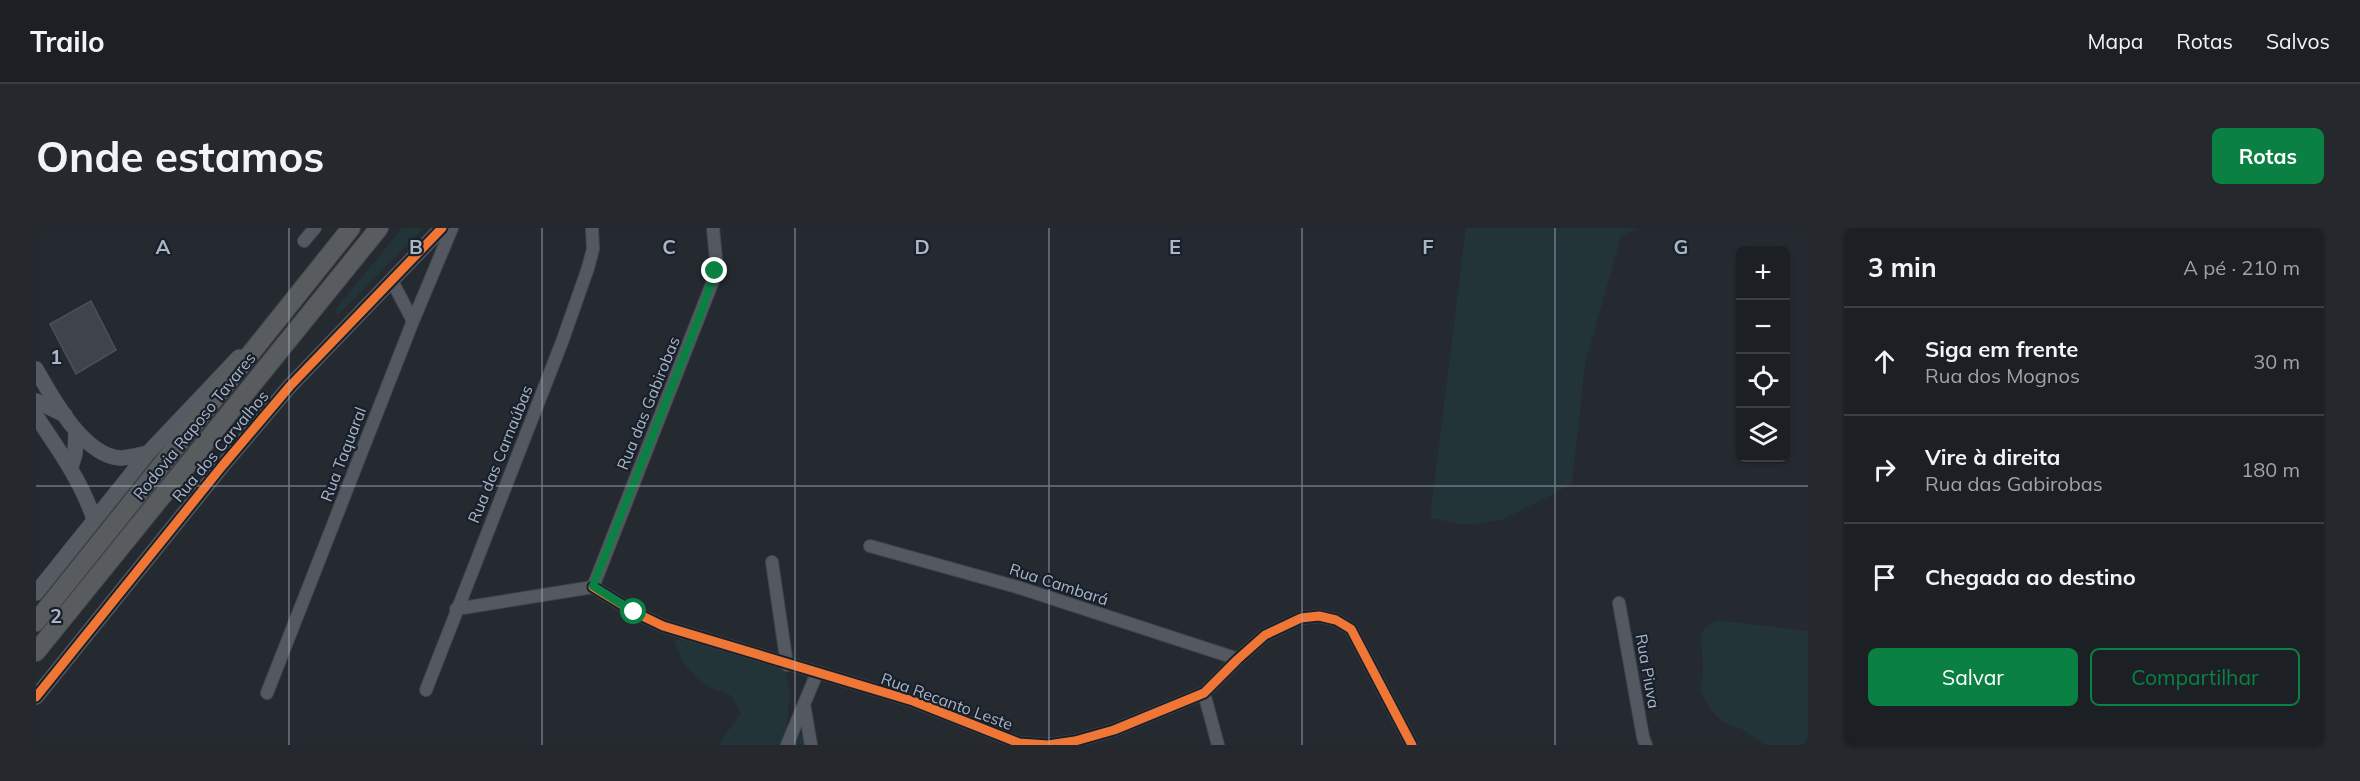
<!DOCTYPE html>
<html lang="pt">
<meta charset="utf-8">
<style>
:root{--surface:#1c2025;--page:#25282d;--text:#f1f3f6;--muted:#a0a3a7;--line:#3a3e42;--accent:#0b8043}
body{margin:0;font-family:Mulish,sans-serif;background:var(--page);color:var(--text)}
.controls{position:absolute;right:18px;top:18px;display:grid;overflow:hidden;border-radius:9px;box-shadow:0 2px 4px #0004}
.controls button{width:54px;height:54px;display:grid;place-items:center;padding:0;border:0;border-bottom:2px solid var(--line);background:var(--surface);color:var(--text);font:30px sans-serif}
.stop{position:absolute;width:18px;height:18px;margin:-14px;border:4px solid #0b8043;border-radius:50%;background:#fff}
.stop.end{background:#0b8043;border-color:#fff;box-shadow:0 2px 6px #0008}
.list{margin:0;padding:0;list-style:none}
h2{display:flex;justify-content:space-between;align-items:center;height:78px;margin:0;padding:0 24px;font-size:26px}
h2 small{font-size:20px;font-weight:400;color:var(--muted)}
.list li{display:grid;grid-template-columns:39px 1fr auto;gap:18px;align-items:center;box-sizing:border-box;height:108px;padding:0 24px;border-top:2px solid var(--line)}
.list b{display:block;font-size:22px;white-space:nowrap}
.list p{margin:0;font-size:20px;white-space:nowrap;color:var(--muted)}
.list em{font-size:20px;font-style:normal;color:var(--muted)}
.actions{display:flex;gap:12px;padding:18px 24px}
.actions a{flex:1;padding:14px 0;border:2px solid var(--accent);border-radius:9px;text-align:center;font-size:21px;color:var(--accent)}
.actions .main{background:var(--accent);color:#fff}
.icon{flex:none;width:33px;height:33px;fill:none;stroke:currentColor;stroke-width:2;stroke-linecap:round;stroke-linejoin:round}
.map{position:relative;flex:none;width:1772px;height:517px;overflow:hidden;border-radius:9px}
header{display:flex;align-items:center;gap:36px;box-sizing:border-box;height:84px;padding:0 30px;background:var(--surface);border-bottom:2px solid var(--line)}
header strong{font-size:28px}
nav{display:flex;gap:33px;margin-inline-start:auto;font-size:21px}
.intro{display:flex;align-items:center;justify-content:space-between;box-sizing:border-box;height:144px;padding:0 36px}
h1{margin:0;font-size:42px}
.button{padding:15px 27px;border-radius:9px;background:var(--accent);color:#fff;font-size:21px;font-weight:700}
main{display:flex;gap:36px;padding:0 36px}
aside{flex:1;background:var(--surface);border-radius:9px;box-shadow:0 2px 4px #0004}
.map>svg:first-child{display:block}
.green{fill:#223437}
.building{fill:#3f434a;stroke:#4b515a;stroke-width:1.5}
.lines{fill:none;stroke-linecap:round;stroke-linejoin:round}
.minor-casing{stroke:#42464c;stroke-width:14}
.major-casing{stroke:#42464e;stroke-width:16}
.highway-casing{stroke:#40454d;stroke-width:20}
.minor{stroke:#545860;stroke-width:12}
.major{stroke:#565b62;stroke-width:15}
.highway{stroke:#595c5f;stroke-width:18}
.cycleway-casing{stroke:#18202c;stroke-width:13}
.cycleway{stroke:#f07635;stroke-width:9}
.route{stroke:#0b8043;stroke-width:8}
.grid{fill:none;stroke:#acb5c4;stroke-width:1.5;stroke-opacity:0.55}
.labels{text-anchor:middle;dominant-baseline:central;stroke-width:4.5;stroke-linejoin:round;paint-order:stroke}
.street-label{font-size:16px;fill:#acb5c4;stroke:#18202c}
.grid-label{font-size:20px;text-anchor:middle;font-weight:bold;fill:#acb5c4;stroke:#18202c;stroke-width:4.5;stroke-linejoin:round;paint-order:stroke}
</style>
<header>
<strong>Trailo</strong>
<nav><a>Mapa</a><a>Rotas</a><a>Salvos</a></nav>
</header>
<div class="intro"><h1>Onde estamos</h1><a class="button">Rotas</a></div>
<main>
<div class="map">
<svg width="1772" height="517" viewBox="0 0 1772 517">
<rect width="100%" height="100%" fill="#252a31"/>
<path class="green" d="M 366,0 L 388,0 L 301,88 L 299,82 Z
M 1430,0 L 1601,0 L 1585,8 L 1549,136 L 1536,256 L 1468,291 L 1431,297 L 1394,290 Z
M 1680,392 L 1772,403 L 1772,517 L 1729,517 L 1706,501 L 1687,494 L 1674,481 L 1664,463 L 1667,444 L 1665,404 Z
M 647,409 L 687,412 L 688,409 L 705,413 L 749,439 L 754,463 L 751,497 C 763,502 771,515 783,517 L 682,517 L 705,485 L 694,467 L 675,460 L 660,449 L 647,434 L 638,413 Z"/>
<path class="building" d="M 55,73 L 80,122 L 40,146 L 14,96 Z"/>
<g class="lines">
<g class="minor-casing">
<path id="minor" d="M 268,13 L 279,0
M 356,53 L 377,93
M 834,318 L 981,359 L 1202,431
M 736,334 L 751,437
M 557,359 L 598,384 L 627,398 L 877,473 L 983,515 L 1012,517 L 1039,513 L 1078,502 L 1168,465 L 1202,431 L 1229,407 L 1265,390 L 1283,388 L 1300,392 L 1315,401 L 1376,517
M 557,359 L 677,53 L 680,31 L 677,0
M 1583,375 L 1607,509 L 1610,517
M 420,381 L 557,359
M 390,462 L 526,114 L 552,40 L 557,21 L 556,0
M 231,465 L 377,93 L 416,0
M 1168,465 L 1182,517
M 768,476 L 775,517
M 751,517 L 781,445"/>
</g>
<g class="major-casing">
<path id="major" d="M 0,141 C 17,171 47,227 84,230 C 93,230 103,227 112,225
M 0,173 L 29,187
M 0,188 C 23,222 45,253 58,291
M 35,239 L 39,226 L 40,203
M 0,365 L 112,225 L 203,129
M 0,469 L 187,237 L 254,158 L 406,0"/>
</g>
<g class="highway-casing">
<path id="highway" d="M 0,394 L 315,0
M 0,424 L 343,0"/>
</g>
<use href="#minor" class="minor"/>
<use href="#major" class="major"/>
<use href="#highway" class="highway"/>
<g class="cycleway-casing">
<path id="cycleway" d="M 557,359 L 598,384 L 627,398 L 877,473 L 983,515 L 1012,517 L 1039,513 L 1078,502 L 1168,465 L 1202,431 L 1229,407 L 1265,390 L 1283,388 L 1300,392 L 1315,401 L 1376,517
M 0,469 L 187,237 L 254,158 L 406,0"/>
</g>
<use href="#cycleway" class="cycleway"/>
</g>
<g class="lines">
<path class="route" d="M 598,384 L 557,358 L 665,85 L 679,43"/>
</g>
<path class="grid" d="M 253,0 L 253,517M 506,0 L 506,517M 759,0 L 759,517M 1013,0 L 1013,517M 1266,0 L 1266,517M 1519,0 L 1519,517M 0,258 L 1772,258"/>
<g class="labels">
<g class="street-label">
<text transform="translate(612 175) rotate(-68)">Rua das Gabirobas</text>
<text transform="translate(158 198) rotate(-51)">Rodovia Raposo Tavares</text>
<text transform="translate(184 218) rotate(-50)">Rua dos Carvalhos</text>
<text transform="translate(307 226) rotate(-69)">Rua Taquaral</text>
<text transform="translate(464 226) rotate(-68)">Rua das Carnaúbas</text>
<text transform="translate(1023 356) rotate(18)">Rua Cambará</text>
<text transform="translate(1612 443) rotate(80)">Rua Piuva</text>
<text transform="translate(911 473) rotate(20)">Rua Recanto Leste</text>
</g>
</g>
<g class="grid-label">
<text x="127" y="26">A</text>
<text x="380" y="26">B</text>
<text x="633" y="26">C</text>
<text x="886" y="26">D</text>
<text x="1139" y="26">E</text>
<text x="1392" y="26">F</text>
<text x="1645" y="26">G</text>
<text x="20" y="136">1</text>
<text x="20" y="395">2</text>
</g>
</svg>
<div class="controls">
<button>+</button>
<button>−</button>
<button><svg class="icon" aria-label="locate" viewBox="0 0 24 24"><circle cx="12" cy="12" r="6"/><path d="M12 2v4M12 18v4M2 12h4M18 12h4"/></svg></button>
<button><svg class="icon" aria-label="layers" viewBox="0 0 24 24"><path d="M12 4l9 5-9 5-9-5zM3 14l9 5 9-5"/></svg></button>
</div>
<div class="stop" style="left:598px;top:384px"></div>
<div class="stop end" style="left:679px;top:43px"></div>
</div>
<aside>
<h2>3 min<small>A pé · 210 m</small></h2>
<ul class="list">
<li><svg class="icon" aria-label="ahead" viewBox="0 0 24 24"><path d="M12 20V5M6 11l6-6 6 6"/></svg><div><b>Siga em frente</b><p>Rua dos Mognos</p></div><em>30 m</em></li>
<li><svg class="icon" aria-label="right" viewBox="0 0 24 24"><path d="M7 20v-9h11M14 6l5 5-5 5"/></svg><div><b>Vire à direita</b><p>Rua das Gabirobas</p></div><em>180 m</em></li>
<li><svg class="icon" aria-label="arrive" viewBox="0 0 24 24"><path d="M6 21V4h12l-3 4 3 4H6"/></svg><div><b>Chegada ao destino</b></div></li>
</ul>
<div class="actions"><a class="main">Salvar</a><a>Compartilhar</a></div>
</aside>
</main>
